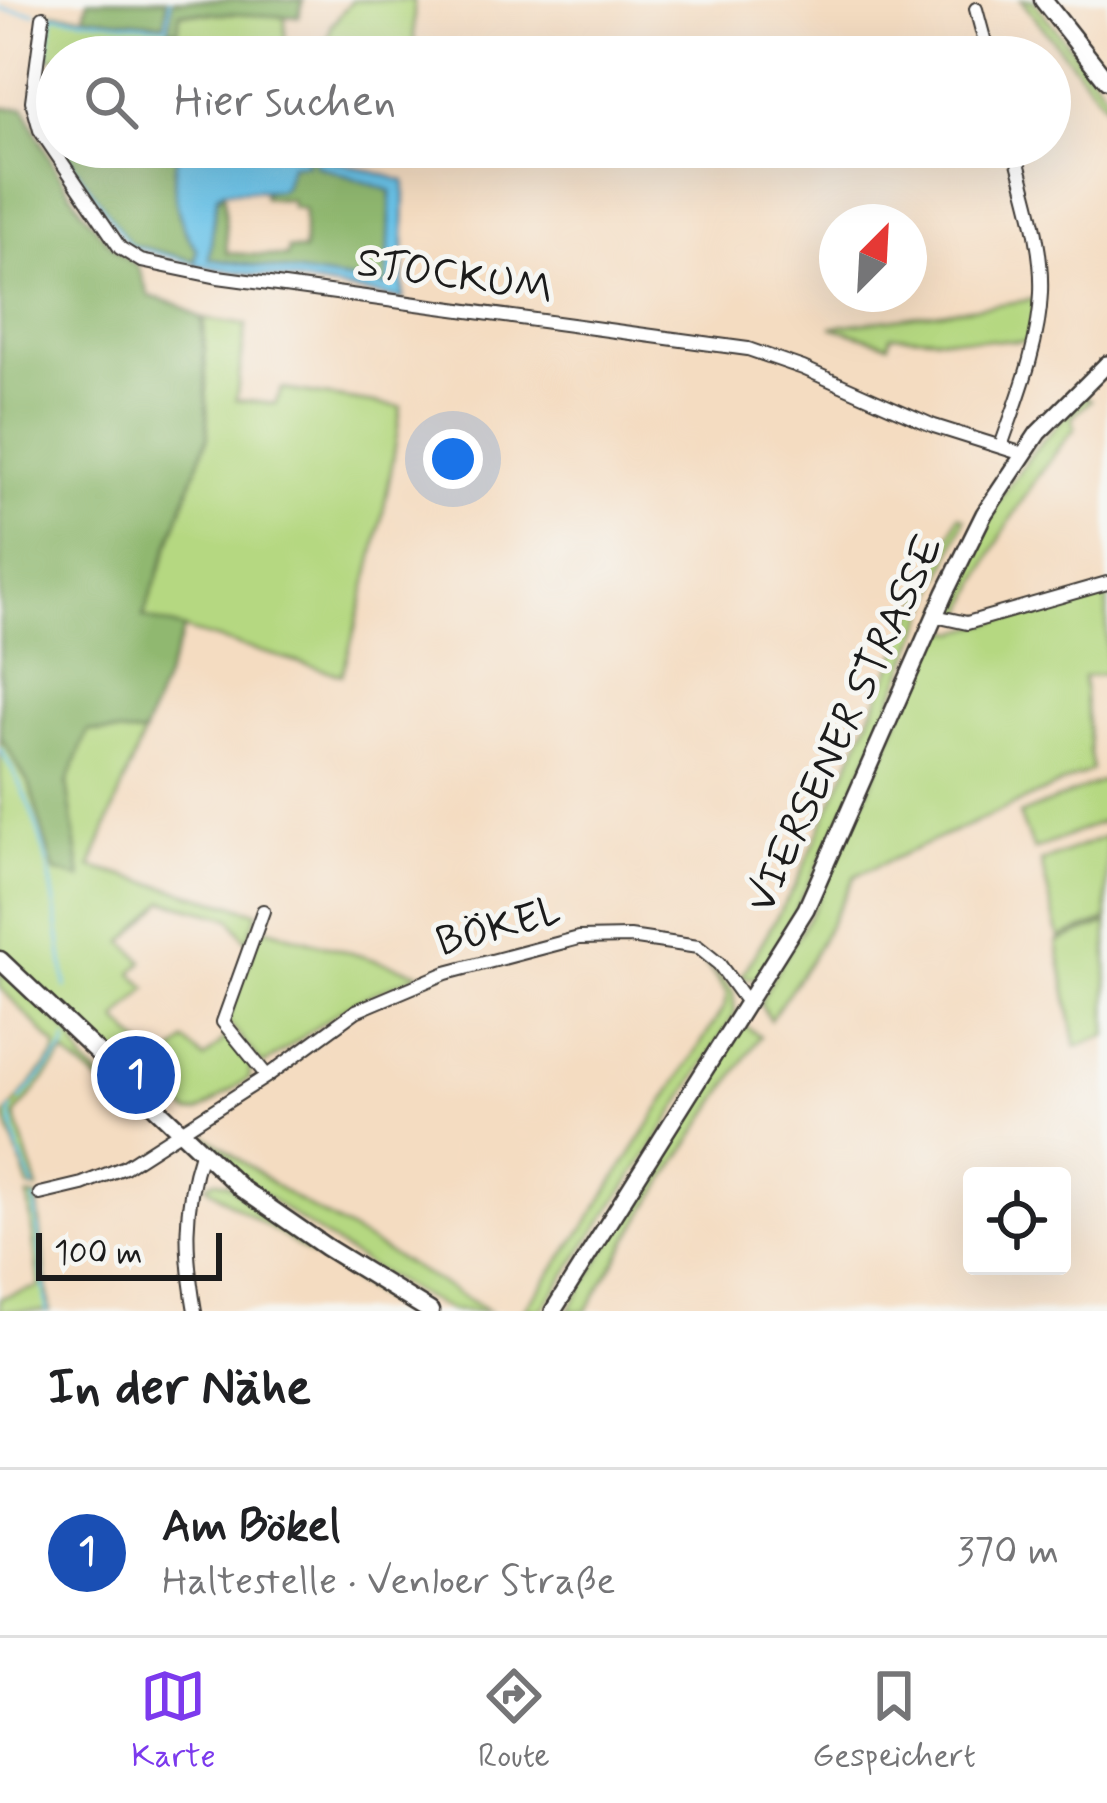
<!DOCTYPE html>
<html lang="de">
<meta charset="utf-8">
<style>
:root{--surface:#fff;--page:#f2f2f2;--text:#202124;--muted:#757577;--line:#e0e0e0;--accent:#7c3aed}
body{margin:0;font-family:Mynerve,sans-serif;background:var(--page);color:var(--text)}
.controls{position:absolute;right:36px;bottom:36px;display:grid;overflow:hidden;border-radius:12px;box-shadow:0 12px 48px #0002}
.controls button{width:108px;height:108px;display:grid;place-items:center;padding:0;border:0;border-bottom:3px solid var(--line);background:var(--surface);color:var(--text);font:60px sans-serif}
.compass{position:absolute;left:819px;top:204px;width:108px;height:108px;border-radius:50%;background:var(--surface);box-shadow:0 12px 48px #0002;rotate:24deg}
.scale{position:absolute;left:36px;bottom:30px;width:186px;box-sizing:border-box;padding-left:12px;border:6px solid #1c1c1c;border-top:0;font-size:33px;line-height:42px;white-space:nowrap;color:#1c1c1c;-webkit-text-stroke:9px #f6f6f2;paint-order:stroke}
.you{position:absolute;left:453px;top:459px;width:42px;height:42px;margin:-30px;border:9px solid #fff;border-radius:50%;background:#1a73e8;box-shadow:0 0 0 18px #1a73e833}
.badge{display:grid;place-items:center;width:78px;height:78px;border-radius:50%;background:var(--accent);color:#fff;font-size:39px;font-weight:700}
.pin{position:absolute;translate:-50% -50%;border:6px solid #fff;box-shadow:0 3px 12px #0006}
.list{margin:0;padding:0;list-style:none}
h2{display:flex;justify-content:space-between;align-items:center;height:156px;margin:0;padding:0 48px;font-size:51px}
h2 small{font-size:39px;font-weight:400;color:var(--muted)}
.list li{display:grid;grid-template-columns:78px 1fr auto;gap:36px;align-items:center;box-sizing:border-box;height:168px;padding:0 48px;border-top:3px solid var(--line)}
.list b{display:block;font-size:45px;white-space:nowrap}
.list p{margin:0;font-size:39px;white-space:nowrap;color:var(--muted)}
.list em{font-size:39px;font-style:normal;color:var(--muted)}
.icon{flex:none;width:66px;height:66px;fill:none;stroke:currentColor;stroke-width:2;stroke-linecap:round;stroke-linejoin:round}
.map{position:relative;flex:none;width:1107px;height:1311px;overflow:hidden}
.search{position:absolute;background:var(--surface);box-shadow:0 12px 48px #0002;left:36px;right:36px;top:36px;height:132px;display:flex;align-items:center;gap:30px;box-sizing:border-box;padding:0 42px;border-radius:66px;color:var(--muted);font-size:45px}
.sheet{height:324px;background:var(--surface)}
nav{display:flex;justify-content:space-around;align-items:center;box-sizing:border-box;height:168px;border-top:3px solid var(--line);background:var(--surface);font-size:33px;color:var(--muted)}
nav a{display:grid;justify-items:center;gap:6px}
nav .on{color:var(--accent)}
.map>svg:first-child{display:block}
.green{fill:#b5d881;stroke:#687a4e;stroke-width:3}
.forest{fill:#90b86f;stroke:#566a46;stroke-width:3}
.water{fill:#6bc3e8;stroke:#447082;stroke-width:3}
.lines{fill:none;stroke-linecap:round;stroke-linejoin:round}
.stream{stroke:#6bc3e8;stroke-width:3}
.minor-casing{stroke:#3c3935;stroke-width:16}
.tertiary-casing{stroke:#3c3935;stroke-width:20}
.secondary-casing{stroke:#3c3935;stroke-width:21}
.minor{stroke:#fff;stroke-width:12}
.tertiary{stroke:#fff;stroke-width:15}
.secondary{stroke:#fff;stroke-width:16}
.labels{text-anchor:middle;dominant-baseline:central;stroke-width:10;stroke-linejoin:round;paint-order:stroke}
.street-label{font-size:42px;fill:#1c1c1c;stroke:#f6f6f2}
</style>
<div class="map">
<svg width="1107" height="1311" viewBox="0 0 1107 1311">
<rect width="100%" height="100%" fill="#f6f6f2"/>
<filter id="ink" filterUnits="userSpaceOnUse"><feTurbulence type="fractalNoise" baseFrequency=".00833" numOctaves="2"/><feDisplacementMap in="SourceGraphic" scale="24" xChannelSelector="R" yChannelSelector="G"/><feConvolveMatrix kernelMatrix="1 2 1 2 8 2 1 2 1" color-interpolation-filters="sRGB"/></filter>
<filter id="wash" filterUnits="userSpaceOnUse"><feTurbulence type="fractalNoise" baseFrequency=".004" numOctaves="4" result="noise"/><feDisplacementMap in="SourceGraphic" scale="48" xChannelSelector="R" yChannelSelector="G"/><feGaussianBlur stdDeviation="2.7" result="paint"/><feColorMatrix in="noise" values="0 0 0 0 0 0 0 0 0 0 0 0 0 0 0 0 0 1.4 0 .05"/><feComposite in="paint" operator="in"/></filter>
<g filter="url(#wash)">
<rect width="100%" height="100%" fill="#f4dcc1"/>
<path class="green" d="M 167,0 L 172,0 L 169,29 L 178,31 L 180,13 L 285,15 L 285,53 L 45,58 L 51,17 L 46,12 L 164,24 Z
M 352,0 L 414,0 L 414,57 L 321,57 L 332,25 Z
M 1021,0 L 1033,0 L 1107,94 L 1107,107 Z
M 42,74 L 57,74 L 57,147 L 40,108 Z
M 1037,299 L 1029,342 L 891,335 L 889,344 L 831,327 Z
M 204,319 L 246,325 L 236,400 L 275,404 L 282,389 L 401,407 C 389,499 368,586 342,675 L 143,618 L 208,436 Z
M 1084,395 L 1091,400 L 1072,417 L 1075,428 C 1026,486 991,548 963,618 L 944,608 L 1000,498 L 1034,450 Z
M 959,515 L 965,518 C 903,674 843,832 758,978 L 741,978 L 796,884 Z
M 1107,590 L 1107,674 L 1083,677 L 1092,770 L 855,876 L 811,959 L 770,1020 L 760,1004 C 775,967 801,935 818,899 C 862,811 898,719 936,628 L 958,632 Z
M 87,731 L 143,735 L 91,867 L 258,912 L 247,942 L 230,918 L 164,901 L 124,942 L 143,961 L 132,973 L 147,988 L 117,1020 L 150,1053 L 139,1064 L 145,1070 L 112,1057 L 0,954 L 0,736 L 30,786 L 54,871 L 81,878 L 67,784 Z
M 1107,779 L 1107,820 L 1034,850 L 1019,815 Z
M 1107,836 L 1107,920 L 1059,938 L 1041,862 Z
M 1107,923 L 1107,1035 L 1076,1047 L 1057,942 Z
M 261,927 L 420,973 L 348,1005 L 263,1065 L 227,1021 Z
M 702,959 L 733,991 L 735,1014 L 654,1145 L 543,1308 L 523,1311 L 584,1228 L 724,1007 L 727,994 Z
M 0,970 L 72,1036 L 85,1064 L 104,1082 L 101,1084 L 65,1054 L 15,1115 L 38,1189 L 29,1187 L 5,1116 L 55,1055 L 57,1047 L 0,987 Z
M 743,1025 L 760,1036 L 645,1211 L 586,1311 L 568,1311 Z
M 229,1035 L 251,1062 L 249,1078 L 199,1112 L 189,1113 L 151,1076 L 185,1041 L 204,1059 Z
M 201,1132 L 289,1195 L 488,1311 C 477,1311 461,1311 451,1310 C 410,1296 207,1167 201,1132 Z
M 215,1180 L 228,1184 L 258,1210 L 413,1311 L 400,1311 L 227,1201 L 206,1185 Z
M 28,1196 L 37,1197 L 50,1311 L 0,1311 L 0,1298 L 39,1287 Z"/>
<path class="forest" d="M 88,0 L 167,0 L 165,24 L 84,16 Z
M 172,0 L 303,0 L 299,17 L 180,12 L 178,31 L 169,30 Z
M 0,108 L 25,108 C 44,153 95,244 138,266 L 149,296 L 177,304 L 202,319 L 208,436 L 143,617 L 184,629 L 143,735 L 88,731 L 67,784 L 81,879 L 54,871 L 30,786 L 0,736 Z
M 62,147 L 180,147 C 168,179 176,224 197,249 L 196,261 L 130,244 Z
M 217,147 L 307,147 L 307,153 L 316,155 L 315,165 L 391,190 L 388,286 L 209,259 L 214,202 L 224,191 L 227,253 L 287,257 L 288,249 L 304,251 L 304,209 L 292,207 L 291,200 L 264,198 L 264,191 L 284,187 L 286,172 L 306,154 Z"/>
<path class="water" d="M 180,147 L 306,153 L 307,164 L 291,165 L 284,187 L 279,190 L 224,191 L 217,195 L 209,259 L 387,286 L 391,191 L 315,165 L 316,155 L 405,181 L 403,299 L 195,265 L 197,249 C 176,224 168,179 180,147 Z"/>
<g class="lines">
<path class="stream" d="M 0,9 L 35,13
M 47,57 L 53,15 L 167,27 L 170,0
M 45,74 L 43,107 L 57,142
M 60,147 L 130,246 L 193,263
M 0,749 C 50,828 54,897 66,987
M 20,1100 L 64,1050 L 66,1040
M 13,1108 L 10,1112 L 19,1153 L 34,1187
M 34,1199 L 47,1311"/>
</g>
</g>
<g filter="url(#ink)">
<g class="lines">
<g class="minor-casing">
<path id="minor" d="M 976,9 L 989,57
M 43,17 L 32,101 L 40,130 L 120,248 L 141,261 L 218,277 L 748,349 L 803,368 L 934,426 L 1023,454
M 1001,446 C 1018,397 1039,346 1041,293 C 1043,243 1026,195 1014,147
M 935,616 L 967,623 L 1107,583
M 263,911 L 223,1022 L 267,1076
M 40,1194 L 82,1184 L 125,1167 L 267,1076 L 356,1011 L 446,973 L 579,938 L 630,937 L 698,947 L 719,964 L 748,1004
M 195,1311 C 185,1254 183,1208 201,1153"/>
</g>
<g class="tertiary-casing">
<path id="tertiary" d="M 553,1311 L 806,909 L 945,593 L 984,514 L 1038,433 L 1107,364"/>
</g>
<g class="secondary-casing">
<path id="secondary" d="M 1043,0 L 1107,81
M 0,960 L 242,1189 L 326,1247 L 430,1311"/>
</g>
<use href="#minor" class="minor"/>
<use href="#tertiary" class="tertiary"/>
<use href="#secondary" class="secondary"/>
</g>
</g>
<g class="labels">
<g class="street-label">
<text transform="translate(455 277) rotate(8)">STOCKUM</text>
<text transform="translate(846 724) rotate(-65)">VIERSENER STRASSE</text>
<text transform="translate(499 928) rotate(-15)">BÖKEL</text>
</g>
</g>
</svg>
<div class="controls">
<button><svg class="icon" aria-label="locate" viewBox="0 0 24 24"><circle cx="12" cy="12" r="6"/><path d="M12 2v4M12 18v4M2 12h4M18 12h4"/></svg></button>
</div>
<svg class="compass" viewBox="-18 -18 36 36"><path d="M0-13l5 13h-10z" fill="#e53935"/><path d="M0 13l5-13h-10z" fill="#757577"/></svg>
<div class="scale">100 m</div>
<div class="you"></div>
<div class="pin badge" style="left:136px;top:1075px;background:#1a4fb4">1</div>
<div class="search"><svg class="icon" aria-label="search" viewBox="0 0 24 24"><circle cx="10" cy="10" r="6"/><path d="M15 15l6 6"/></svg>Hier suchen</div>
</div>
<section class="sheet">
<h2>In der Nähe<small></small></h2>
<ul class="list">
<li><span class="badge" style="background:#1a4fb4">1</span><div><b>Am Bökel</b><p>Haltestelle · Venloer Straße</p></div><em>370 m</em></li>
</ul>
</section>
<nav>
<a class="on"><svg class="icon" aria-label="map" viewBox="0 0 24 24"><path d="M3 6l6-2 6 2 6-2v14l-6 2-6-2-6 2zM9 4v14M15 6v14"/></svg>Karte</a>
<a><svg class="icon" aria-label="directions" viewBox="0 0 24 24"><path d="M12 3l9 9-9 9-9-9zM9 14v-3h6M13 9l2 2-2 2"/></svg>Route</a>
<a><svg class="icon" aria-label="saved" viewBox="0 0 24 24"><path d="M7 4h10v16l-5-4-5 4z"/></svg>Gespeichert</a>
</nav>
